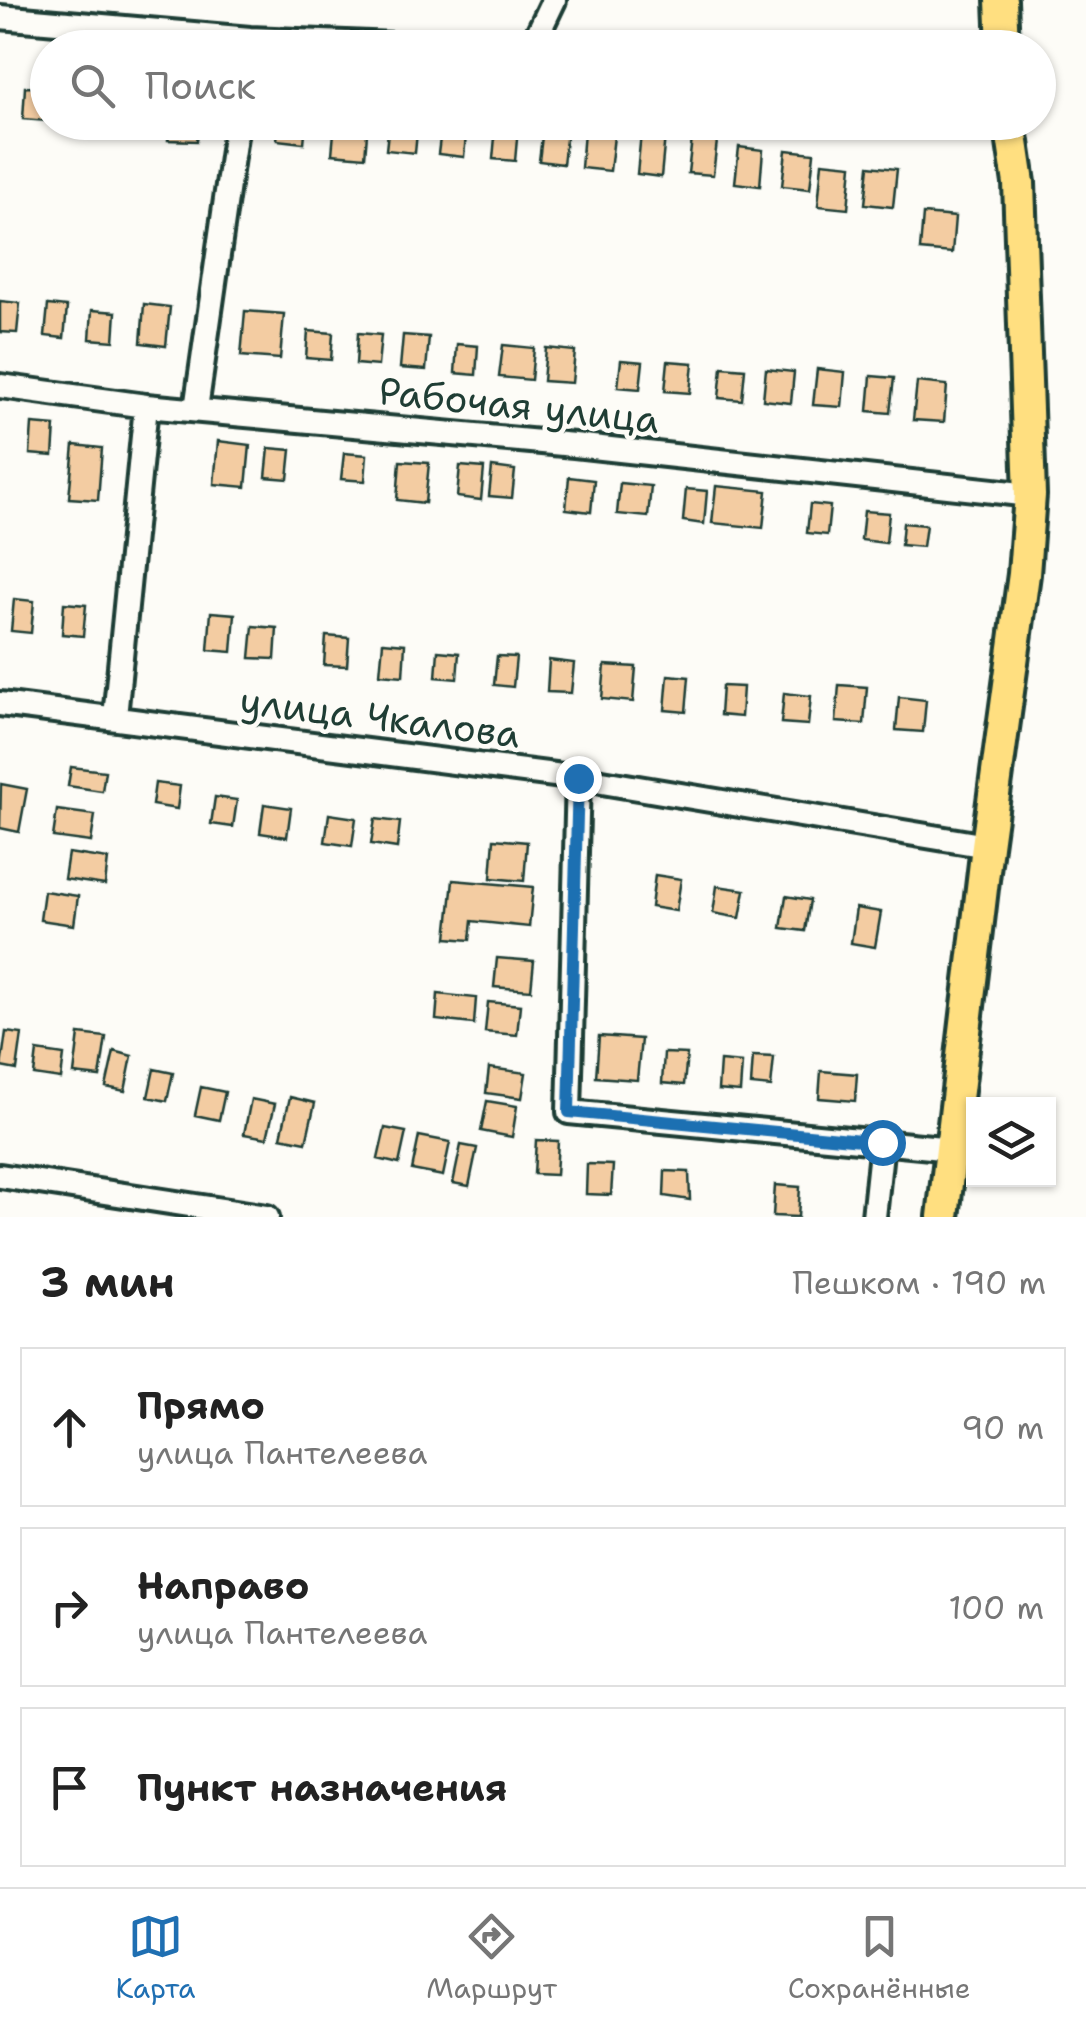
<!DOCTYPE html>
<html lang="ru">
<meta charset="utf-8">
<style>
:root{--surface:#fff;--page:#f6f6f6;--text:#222;--muted:#767676;--line:#e0e0e0;--accent:#1f6fb2}
body{margin:0;font-family:"Shantell Sans",sans-serif;background:var(--page);color:var(--text)}
.controls{position:absolute;right:30px;bottom:30px;display:grid;overflow:hidden;border-radius:0px;box-shadow:0 2px 8px #0004}
.controls button{width:90px;height:90px;display:grid;place-items:center;padding:0;border:0;border-bottom:2px solid var(--line);background:var(--surface);color:var(--text);font:50px sans-serif}
.stop{position:absolute;width:30px;height:30px;margin:-22px;border:8px solid #1f6fb2;border-radius:50%;background:#fff}
.stop.end{background:#1f6fb2;border-color:#fff;box-shadow:0 2px 10px #0008}
.list{margin:0;padding:0;list-style:none}
h2{display:flex;justify-content:space-between;align-items:center;height:130px;margin:0;padding:0 40px;font-size:42px}
h2 small{font-size:32px;font-weight:400;color:var(--muted)}
.list li{display:grid;grid-template-columns:65px 1fr auto;gap:30px;align-items:center;box-sizing:border-box;height:160px;margin:0 20px 20px;padding:0 20px;border:2px solid var(--line);border-radius:0px}
.list b{display:block;font-size:38px;white-space:nowrap}
.list p{margin:0;font-size:32px;white-space:nowrap;color:var(--muted)}
.list em{font-size:32px;font-style:normal;color:var(--muted)}
.icon{flex:none;width:55px;height:55px;fill:none;stroke:currentColor;stroke-width:2;stroke-linecap:round;stroke-linejoin:round}
.map{position:relative;flex:none;width:1086px;height:1217px;overflow:hidden}
.search{position:absolute;background:var(--surface);box-shadow:0 2px 8px #0004;left:30px;right:30px;top:30px;height:110px;display:flex;align-items:center;gap:25px;box-sizing:border-box;padding:0 35px;border-radius:55px;color:var(--muted);font-size:38px}
.sheet{height:670px;background:var(--surface)}
nav{display:flex;justify-content:space-around;align-items:center;box-sizing:border-box;height:140px;border-top:2px solid var(--line);background:var(--surface);font-size:28px;color:var(--muted)}
nav a{display:grid;justify-items:center;gap:5px}
nav .on{color:var(--accent)}
.map>svg:first-child{display:block}
.building{fill:#f3cca2;stroke:#1f3d34;stroke-width:2.5}
.lines{fill:none;stroke-linecap:round;stroke-linejoin:round}
.minor-casing{stroke:#1f3d34;stroke-width:30}
.major-casing{stroke:#1f3d34;stroke-width:38}
.minor{stroke:#fdfcf7;stroke-width:22}
.major{stroke:#ffdf80;stroke-width:30}
.route{stroke:#1f6fb2;stroke-width:12}
.labels{text-anchor:middle;dominant-baseline:central;stroke-width:9;stroke-linejoin:round;paint-order:stroke}
.street-label{font-size:38px;fill:#1f3d34;stroke:#fdfcf7}
</style>
<div class="map">
<svg width="1086" height="1217" viewBox="0 0 1086 1217">
<rect width="100%" height="100%" fill="#fdfcf7"/>
<filter id="ink" filterUnits="userSpaceOnUse"><feTurbulence type="fractalNoise" baseFrequency=".01" numOctaves="2"/><feDisplacementMap in="SourceGraphic" scale="20" xChannelSelector="R" yChannelSelector="G"/><feConvolveMatrix kernelMatrix="1 2 1 2 8 2 1 2 1" color-interpolation-filters="sRGB"/></filter>
<g filter="url(#ink)">
<path class="building" d="M 25,87 L 48,88 L 47,121 L 23,119 Z
M 169,122 L 199,122 L 197,141 L 168,140 Z
M 279,122 L 306,122 L 304,143 L 277,140 Z
M 335,122 L 368,122 L 365,157 L 332,154 Z
M 389,122 L 418,122 L 415,153 L 386,150 Z
M 442,122 L 467,124 L 464,157 L 438,154 Z
M 496,126 L 518,128 L 515,161 L 493,159 Z
M 543,128 L 567,131 L 563,164 L 539,161 Z
M 584,132 L 614,136 L 610,171 L 581,168 Z
M 641,133 L 665,135 L 661,177 L 637,174 Z
M 692,138 L 717,141 L 713,175 L 688,173 Z
M 739,147 L 763,150 L 760,186 L 735,183 Z
M 786,150 L 814,153 L 810,189 L 782,186 Z
M 822,162 L 852,165 L 848,209 L 818,206 Z
M 869,166 L 897,169 L 893,207 L 865,204 Z
M 923,214 L 955,217 L 952,253 L 920,250 Z
M 0,301 L 20,303 L 17,333 L 0,332 Z
M 144,304 L 170,307 L 166,346 L 141,343 Z
M 48,305 L 67,307 L 64,338 L 45,336 Z
M 92,310 L 116,312 L 114,341 L 90,339 Z
M 245,311 L 284,314 L 280,359 L 241,356 Z
M 308,331 L 333,333 L 331,360 L 306,358 Z
M 358,333 L 381,335 L 378,366 L 356,364 Z
M 403,335 L 429,337 L 426,370 L 400,368 Z
M 457,344 L 478,346 L 476,375 L 455,373 Z
M 503,345 L 534,348 L 531,380 L 499,377 Z
M 546,348 L 575,351 L 572,383 L 543,381 Z
M 621,360 L 643,362 L 640,389 L 618,387 Z
M 668,361 L 693,363 L 690,393 L 665,391 Z
M 722,367 L 745,369 L 742,400 L 719,398 Z
M 766,369 L 794,372 L 791,403 L 763,400 Z
M 817,369 L 845,372 L 842,407 L 813,405 Z
M 871,376 L 894,378 L 890,413 L 868,411 Z
M 917,382 L 947,385 L 944,422 L 913,420 Z
M 32,424 L 55,426 L 53,456 L 30,454 Z
M 218,441 L 250,445 L 246,487 L 214,484 Z
M 74,445 L 102,448 L 98,500 L 69,498 Z
M 269,448 L 291,450 L 288,479 L 266,477 Z
M 344,453 L 367,455 L 365,481 L 341,479 Z
M 400,461 L 429,463 L 425,503 L 397,500 Z
M 460,466 L 484,468 L 481,500 L 457,497 Z
M 492,467 L 515,470 L 512,498 L 489,496 Z
M 569,477 L 594,480 L 591,512 L 566,509 Z
M 620,483 L 651,486 L 648,517 L 617,514 Z
M 716,486 L 767,491 L 763,528 L 712,523 Z
M 686,489 L 707,491 L 704,524 L 683,521 Z
M 810,504 L 830,506 L 827,535 L 807,533 Z
M 864,511 L 889,513 L 886,543 L 861,540 Z
M 903,523 L 926,525 L 923,547 L 901,545 Z
M 14,599 L 34,601 L 31,633 L 11,631 Z
M 64,603 L 86,605 L 83,636 L 62,634 Z
M 211,612 L 235,614 L 232,652 L 208,650 Z
M 253,626 L 277,628 L 275,659 L 250,658 Z
M 326,636 L 349,638 L 347,666 L 324,665 Z
M 383,642 L 405,644 L 403,676 L 380,674 Z
M 438,651 L 459,653 L 457,679 L 436,677 Z
M 497,656 L 516,657 L 513,687 L 494,685 Z
M 549,660 L 574,663 L 571,693 L 547,692 Z
M 605,665 L 636,667 L 633,702 L 602,699 Z
M 668,675 L 689,677 L 686,712 L 665,710 Z
M 839,685 L 867,687 L 864,724 L 836,722 Z
M 722,686 L 743,687 L 741,717 L 720,715 Z
M 784,693 L 811,696 L 808,725 L 781,723 Z
M 899,697 L 926,700 L 923,732 L 896,730 Z
M 71,767 L 105,771 L 102,791 L 68,786 Z
M 155,783 L 180,786 L 177,809 L 152,805 Z
M 1,784 L 27,789 L 19,832 L 0,828 Z
M 215,797 L 237,800 L 233,827 L 211,824 Z
M 264,804 L 291,808 L 287,837 L 260,833 Z
M 57,810 L 95,815 L 91,842 L 53,837 Z
M 329,814 L 356,818 L 352,846 L 325,842 Z
M 375,819 L 400,822 L 397,848 L 371,844 Z
M 494,839 L 527,842 L 524,881 L 491,878 Z
M 68,853 L 108,859 L 105,885 L 64,879 Z
M 655,875 L 681,879 L 676,911 L 651,907 Z
M 453,880 L 533,887 L 529,927 L 472,921 L 470,940 L 447,938 Z
M 717,886 L 745,890 L 740,918 L 713,913 Z
M 44,891 L 78,896 L 74,925 L 40,920 Z
M 786,896 L 810,900 L 805,931 L 781,928 Z
M 856,908 L 881,912 L 875,947 L 851,943 Z
M 497,958 L 534,961 L 531,990 L 494,987 Z
M 438,994 L 476,998 L 474,1024 L 436,1020 Z
M 488,1002 L 520,1005 L 517,1035 L 485,1032 Z
M 6,1032 L 22,1034 L 17,1070 L 1,1067 Z
M 79,1034 L 106,1037 L 100,1077 L 74,1074 Z
M 599,1036 L 641,1039 L 637,1080 L 596,1077 Z
M 37,1051 L 64,1055 L 61,1079 L 34,1075 Z
M 114,1051 L 132,1056 L 125,1091 L 106,1087 Z
M 664,1053 L 687,1054 L 684,1085 L 662,1083 Z
M 753,1056 L 774,1057 L 771,1087 L 751,1085 Z
M 720,1061 L 742,1063 L 740,1092 L 718,1090 Z
M 489,1068 L 526,1073 L 522,1098 L 486,1093 Z
M 154,1069 L 173,1073 L 167,1101 L 148,1097 Z
M 821,1071 L 857,1074 L 855,1101 L 819,1098 Z
M 201,1087 L 225,1092 L 219,1120 L 195,1115 Z
M 290,1097 L 315,1103 L 306,1142 L 281,1137 Z
M 251,1099 L 275,1104 L 267,1138 L 244,1134 Z
M 487,1101 L 517,1106 L 512,1137 L 481,1131 Z
M 385,1128 L 406,1132 L 399,1164 L 378,1159 Z
M 419,1136 L 450,1142 L 443,1176 L 412,1170 Z
M 536,1140 L 558,1141 L 556,1175 L 534,1174 Z
M 461,1145 L 477,1148 L 469,1186 L 453,1183 Z
M 587,1164 L 613,1165 L 611,1195 L 586,1194 Z
M 665,1171 L 689,1172 L 690,1200 L 664,1196 Z
M 775,1185 L 800,1187 L 798,1217 L 773,1216 Z"/>
<g class="lines">
<g class="minor-casing">
<path id="minor" d="M 0,17 L 250,39 L 466,48
M 531,48 L 554,0
M 0,386 L 146,406 L 574,445 L 1030,495
M 196,409 L 237,122
M 0,704 L 578,778 L 987,846
M 115,717 L 146,406
M 578,778 L 569,1112 L 952,1149
M 0,1176 L 267,1217
M 874,1217 L 882,1142"/>
</g>
<g class="major-casing">
<path id="major" d="M 1001,0 L 1003,48
M 943,1217 L 987,846 L 1024,574 L 1030,495 L 1019,183 L 1010,122"/>
</g>
<use href="#minor" class="minor"/>
<use href="#major" class="major"/>
</g>
</g>
<g class="lines" filter="url(#ink)">
<path class="route" d="M 578,778 L 569,1112 L 882,1142"/>
</g>
<g class="labels">
<g class="street-label">
<text transform="translate(519 405) rotate(6)">Рабочая улица</text>
<text transform="translate(380 717) rotate(7)">улица Чкалова</text>
</g>
</g>
</svg>
<div class="controls">
<button><svg class="icon" aria-label="layers" viewBox="0 0 24 24"><path d="M12 4l9 5-9 5-9-5zM3 14l9 5 9-5"/></svg></button>
</div>
<div class="stop" style="left:882px;top:1142px"></div>
<div class="stop end" style="left:578px;top:778px"></div>
<div class="search"><svg class="icon" aria-label="search" viewBox="0 0 24 24"><circle cx="10" cy="10" r="6"/><path d="M15 15l6 6"/></svg>Поиск</div>
</div>
<section class="sheet">
<h2>3 мин<small>Пешком · 190 m</small></h2>
<ul class="list">
<li><svg class="icon" aria-label="ahead" viewBox="0 0 24 24"><path d="M12 20V5M6 11l6-6 6 6"/></svg><div><b>Прямо</b><p>улица Пантелеева</p></div><em>90 m</em></li>
<li><svg class="icon" aria-label="right" viewBox="0 0 24 24"><path d="M7 20v-9h11M14 6l5 5-5 5"/></svg><div><b>Направо</b><p>улица Пантелеева</p></div><em>100 m</em></li>
<li><svg class="icon" aria-label="arrive" viewBox="0 0 24 24"><path d="M6 21V4h12l-3 4 3 4H6"/></svg><div><b>Пункт назначения</b></div></li>
</ul>
</section>
<nav>
<a class="on"><svg class="icon" aria-label="map" viewBox="0 0 24 24"><path d="M3 6l6-2 6 2 6-2v14l-6 2-6-2-6 2zM9 4v14M15 6v14"/></svg>Карта</a>
<a><svg class="icon" aria-label="directions" viewBox="0 0 24 24"><path d="M12 3l9 9-9 9-9-9zM9 14v-3h6M13 9l2 2-2 2"/></svg>Маршрут</a>
<a><svg class="icon" aria-label="saved" viewBox="0 0 24 24"><path d="M7 4h10v16l-5-4-5 4z"/></svg>Сохранённые</a>
</nav>
